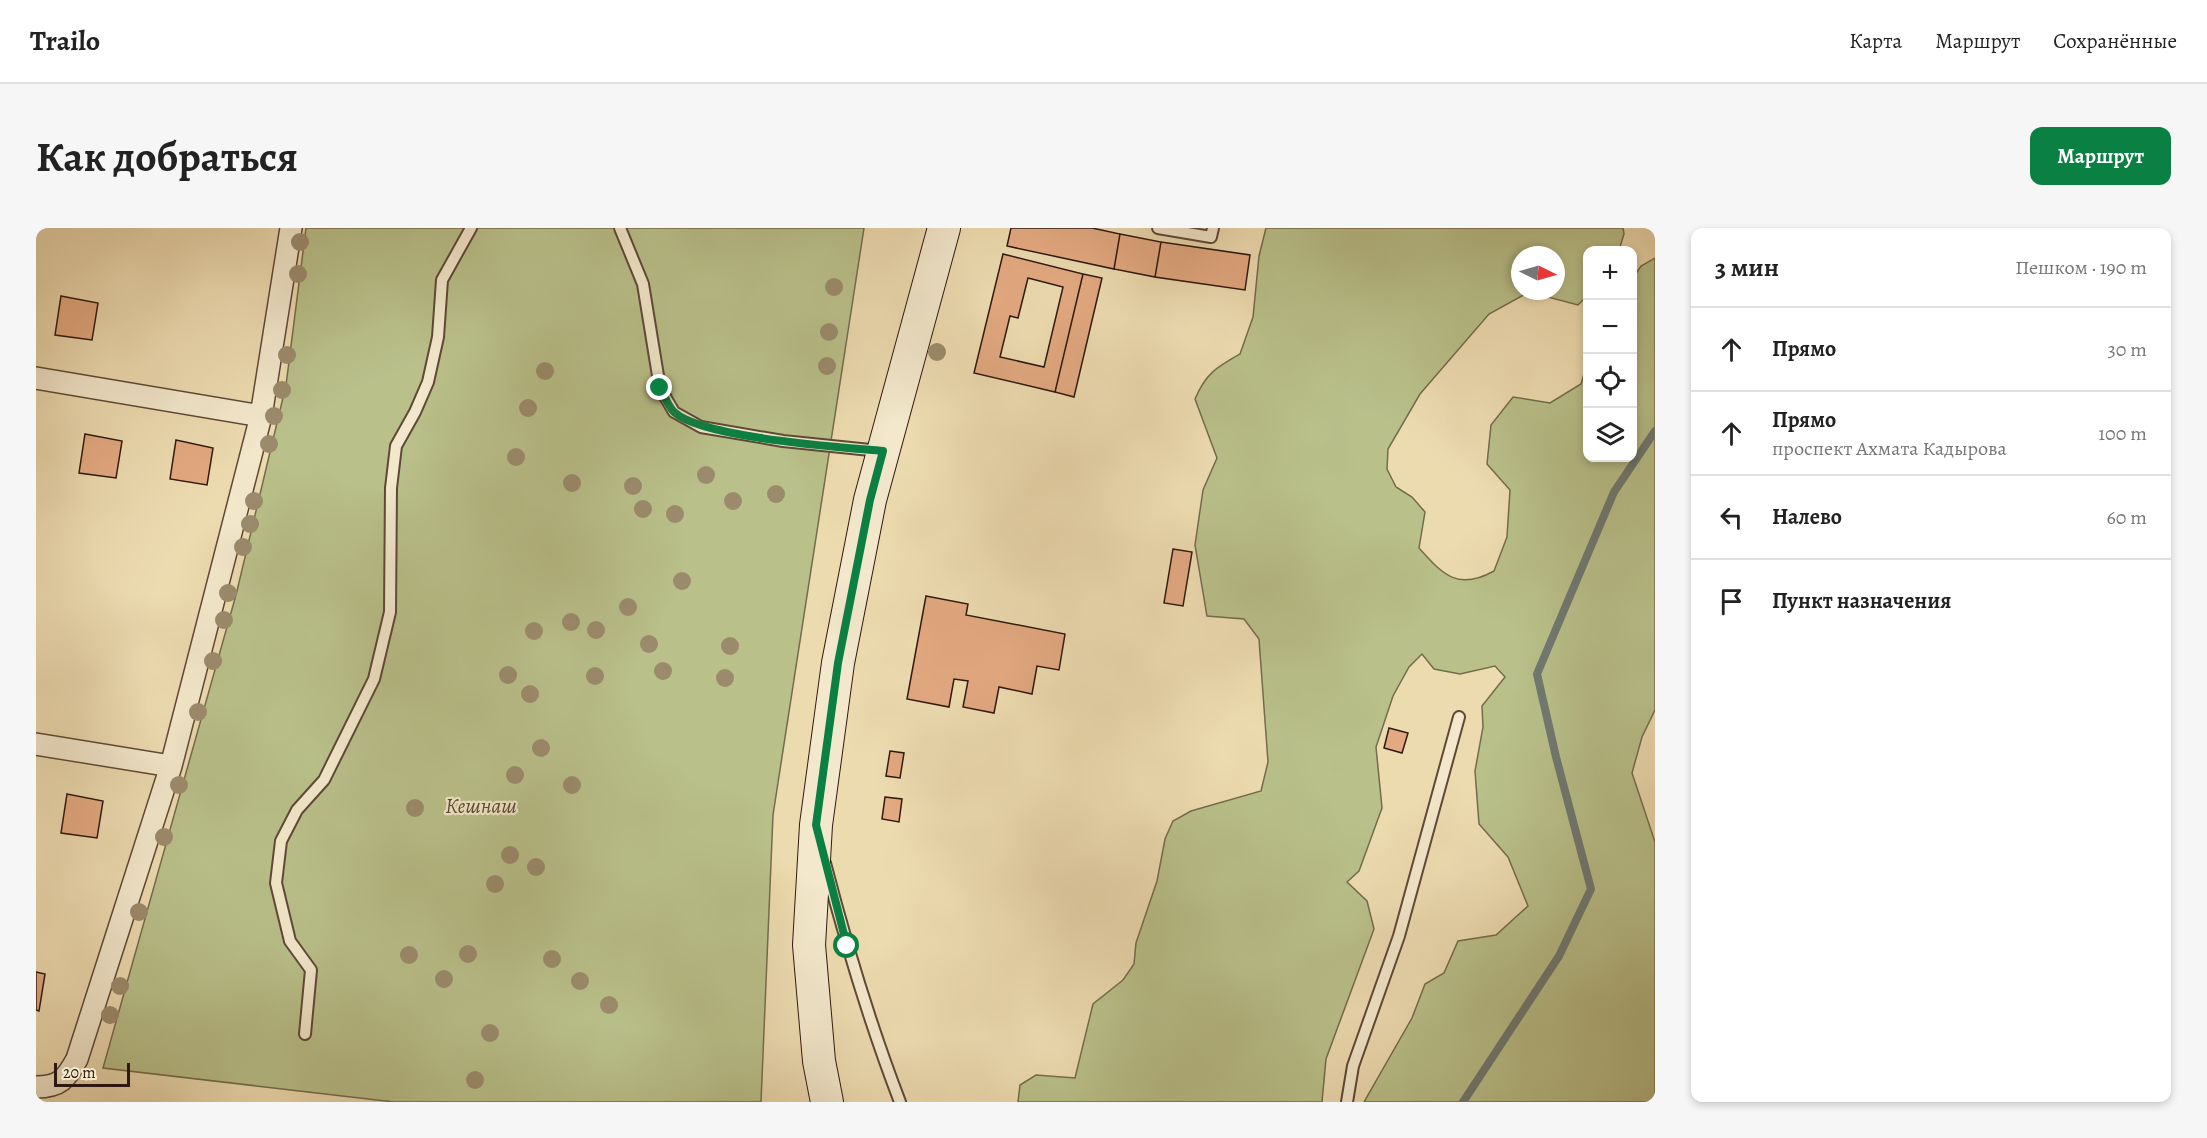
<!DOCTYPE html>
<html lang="ru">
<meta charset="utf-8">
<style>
:root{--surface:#fff;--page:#f6f6f6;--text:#222;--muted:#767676;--line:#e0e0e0;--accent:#0b8043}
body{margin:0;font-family:Alegreya,serif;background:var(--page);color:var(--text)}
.controls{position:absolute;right:18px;top:18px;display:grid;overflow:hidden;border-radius:12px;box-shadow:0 3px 9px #0003}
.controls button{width:54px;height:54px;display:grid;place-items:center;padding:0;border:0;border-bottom:2px solid var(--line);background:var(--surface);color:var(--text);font:30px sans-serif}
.compass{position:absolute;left:1475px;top:18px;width:54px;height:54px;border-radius:50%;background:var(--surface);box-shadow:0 3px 9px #0003;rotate:95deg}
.scale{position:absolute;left:18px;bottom:15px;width:76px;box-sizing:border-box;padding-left:6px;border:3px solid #2f180f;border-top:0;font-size:16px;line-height:21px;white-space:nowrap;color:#2f180f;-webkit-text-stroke:4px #f3e8cc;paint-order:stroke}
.stop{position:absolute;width:18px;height:18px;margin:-14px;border:4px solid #0b8043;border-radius:50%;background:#fff}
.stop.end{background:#0b8043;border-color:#fff;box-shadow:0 2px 6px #0008}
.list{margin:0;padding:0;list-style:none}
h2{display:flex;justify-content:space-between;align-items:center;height:78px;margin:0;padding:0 24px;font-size:26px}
h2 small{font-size:20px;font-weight:400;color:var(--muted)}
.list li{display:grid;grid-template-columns:39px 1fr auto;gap:18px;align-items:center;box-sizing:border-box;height:84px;padding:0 24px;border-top:2px solid var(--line)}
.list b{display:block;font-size:22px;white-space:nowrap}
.list p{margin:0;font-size:20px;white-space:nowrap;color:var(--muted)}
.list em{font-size:20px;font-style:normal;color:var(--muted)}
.icon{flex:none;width:33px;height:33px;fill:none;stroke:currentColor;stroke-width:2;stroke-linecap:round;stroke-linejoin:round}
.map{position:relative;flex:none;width:1619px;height:874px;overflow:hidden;border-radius:12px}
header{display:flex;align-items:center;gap:36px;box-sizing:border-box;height:84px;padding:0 30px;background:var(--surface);border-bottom:2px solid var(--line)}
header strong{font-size:28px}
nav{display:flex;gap:33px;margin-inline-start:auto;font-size:21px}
.intro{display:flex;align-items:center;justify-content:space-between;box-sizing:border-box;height:144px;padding:0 36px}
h1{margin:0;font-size:42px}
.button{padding:15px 27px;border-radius:12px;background:var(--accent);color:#fff;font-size:21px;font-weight:700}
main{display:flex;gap:36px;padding:0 36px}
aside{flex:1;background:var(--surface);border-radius:12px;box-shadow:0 3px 9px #0003}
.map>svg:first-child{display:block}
.green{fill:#b9c08a;stroke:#746c4c;stroke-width:1.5;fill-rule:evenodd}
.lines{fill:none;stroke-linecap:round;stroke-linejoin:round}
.stream{stroke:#6f7971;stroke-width:8}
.building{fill:#e3a981;stroke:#2f180f;stroke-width:1.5;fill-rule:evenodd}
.lane-casing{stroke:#5e4937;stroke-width:14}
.street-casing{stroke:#5e4937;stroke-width:24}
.secondary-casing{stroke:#2f180f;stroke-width:34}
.lane{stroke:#f3e8cc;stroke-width:10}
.street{stroke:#f3e8cc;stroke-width:21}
.secondary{stroke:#f3e8cc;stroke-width:32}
.tree{fill:#9b8b6c}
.route{stroke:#0b8043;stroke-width:8}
.labels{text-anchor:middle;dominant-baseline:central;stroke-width:4.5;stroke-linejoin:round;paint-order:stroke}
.park-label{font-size:21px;font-style:italic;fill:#584a34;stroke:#f3e8cc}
</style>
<header>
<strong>Trailo</strong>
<nav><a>Карта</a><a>Маршрут</a><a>Сохранённые</a></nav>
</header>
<div class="intro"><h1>Как добраться</h1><a class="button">Маршрут</a></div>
<main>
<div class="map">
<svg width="1619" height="874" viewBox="0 0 1619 874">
<rect width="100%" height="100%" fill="#eddbb0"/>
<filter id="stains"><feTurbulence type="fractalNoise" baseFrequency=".00333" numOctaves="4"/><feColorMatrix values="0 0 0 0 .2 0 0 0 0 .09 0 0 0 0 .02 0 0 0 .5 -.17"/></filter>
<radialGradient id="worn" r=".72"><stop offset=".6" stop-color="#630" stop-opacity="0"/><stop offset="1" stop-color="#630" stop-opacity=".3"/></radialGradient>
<path class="green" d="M 270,0 L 828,0 L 737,587 L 725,874 L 358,874 L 67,840 L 200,367 L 250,157 Z
M 1230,0 L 1587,0 L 1588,6 L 1583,22 L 1552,22 L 1551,68 L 1542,77 L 1493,64 L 1453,86 L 1384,166 L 1352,221 L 1351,241 L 1360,259 L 1376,269 L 1389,284 L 1383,320 C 1407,347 1422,363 1458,343 L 1471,309 L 1474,262 L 1451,236 L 1455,197 L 1477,169 L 1514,175 L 1545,156 L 1551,136 L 1552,230 L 1596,230 L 1597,50 L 1605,38 L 1619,30 L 1619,482 L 1606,509 L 1596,545 L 1619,614 L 1619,874 L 1328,874 L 1376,790 L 1389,756 L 1408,745 L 1422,713 L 1460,707 L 1492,678 L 1472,629 L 1443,596 L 1439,543 L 1447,499 L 1446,478 L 1469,449 L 1459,438 L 1424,446 L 1398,441 L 1386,426 L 1373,439 L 1357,468 L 1340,519 L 1346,580 L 1323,643 L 1311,654 L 1331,673 L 1338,701 L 1290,831 L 1286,874 L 982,874 L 984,857 L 1000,847 L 1039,850 L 1057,776 L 1087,752 L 1098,736 L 1100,715 L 1121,653 L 1129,611 L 1137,593 L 1155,583 L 1225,563 L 1232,534 L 1223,411 L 1208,391 L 1171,388 L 1159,317 L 1167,262 L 1181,230 L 1159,171 C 1170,145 1181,139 1204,126 L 1217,89 L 1223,28 ZM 1484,27 L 1520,27 L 1520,63 L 1484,63 Z"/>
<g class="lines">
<path class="stream" d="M 1427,874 L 1523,728 L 1555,661 L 1520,529 L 1501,446 L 1578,264 L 1619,203"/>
</g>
<path class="building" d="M 975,0 L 1056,0 L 1084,6 L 1078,41 L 971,18 Z
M 1084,6 L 1125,14 L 1119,49 L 1078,41 Z
M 1125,14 L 1214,27 L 1209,62 L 1119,49 Z
M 967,26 L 1047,46 L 1019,164 L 938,145 ZM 992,50 L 1027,59 L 1008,139 L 964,129 L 974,88 L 982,90 Z
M 1047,46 L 1066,50 L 1038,169 L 1019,164 Z
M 25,68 L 62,75 L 56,112 L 19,107 Z
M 49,206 L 86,213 L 80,250 L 43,245 Z
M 140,212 L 177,220 L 171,257 L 134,251 Z
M 1137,321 L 1156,324 L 1147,378 L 1128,375 Z
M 890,368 L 932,376 L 930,387 L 1029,406 L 1023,442 L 1001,438 L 996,466 L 963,459 L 958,485 L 927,479 L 932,453 L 918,451 L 913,479 L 871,471 Z
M 1353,500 L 1372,505 L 1366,525 L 1348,520 Z
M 854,523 L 868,525 L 864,550 L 850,548 Z
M 31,566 L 67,573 L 61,610 L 25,605 Z
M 849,569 L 866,571 L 863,594 L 846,591 Z
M 0,744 L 9,746 L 3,783 L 0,782 Z"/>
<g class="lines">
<g class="lane-casing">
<path id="lane" d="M 584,0 L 607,56 L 624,160 L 638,184 L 665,199 L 747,213 L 844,223
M 1122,0 L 1175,9 L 1177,0
M 789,635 C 810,716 834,796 864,874
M 269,806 L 275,742 L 254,713 L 240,655 L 245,613 L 261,582 L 288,552 L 338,451 L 354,384 L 355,260 L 360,218 L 379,184 L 392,154 L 402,109 L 406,52 L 435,0
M 1311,874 L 1317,838 L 1363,708 L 1423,489"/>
</g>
<g class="street-casing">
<path id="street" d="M 0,150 L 225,188
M 0,516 L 135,538
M 0,859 C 24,859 30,851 41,831 L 135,538 L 225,188 L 255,0"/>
</g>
<g class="secondary-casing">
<path id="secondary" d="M 791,874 L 783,833 L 773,717 L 780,597 L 802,435 L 834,272 L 908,0"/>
</g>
<use href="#lane" class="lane"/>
<use href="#street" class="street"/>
<use href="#secondary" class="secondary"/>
</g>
<g class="tree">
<circle cx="264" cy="14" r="9"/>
<circle cx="262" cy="46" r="9"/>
<circle cx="798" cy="59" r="9"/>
<circle cx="793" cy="104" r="9"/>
<circle cx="901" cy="124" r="9"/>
<circle cx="251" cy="127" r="9"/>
<circle cx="791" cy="138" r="9"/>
<circle cx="509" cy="143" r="9"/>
<circle cx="246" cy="162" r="9"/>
<circle cx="492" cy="180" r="9"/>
<circle cx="238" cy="188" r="9"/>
<circle cx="233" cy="216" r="9"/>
<circle cx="480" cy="229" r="9"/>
<circle cx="670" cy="247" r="9"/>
<circle cx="536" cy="255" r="9"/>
<circle cx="597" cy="258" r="9"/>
<circle cx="740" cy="266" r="9"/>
<circle cx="218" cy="273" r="9"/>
<circle cx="697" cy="273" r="9"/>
<circle cx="607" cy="281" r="9"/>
<circle cx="639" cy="286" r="9"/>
<circle cx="214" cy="296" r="9"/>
<circle cx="207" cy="319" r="9"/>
<circle cx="646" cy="353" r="9"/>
<circle cx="192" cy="365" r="9"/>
<circle cx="592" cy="379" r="9"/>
<circle cx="188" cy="392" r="9"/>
<circle cx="535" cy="394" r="9"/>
<circle cx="560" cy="402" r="9"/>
<circle cx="498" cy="403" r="9"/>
<circle cx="613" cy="416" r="9"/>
<circle cx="694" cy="418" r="9"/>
<circle cx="177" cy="433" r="9"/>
<circle cx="627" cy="443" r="9"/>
<circle cx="472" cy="447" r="9"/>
<circle cx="559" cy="448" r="9"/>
<circle cx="689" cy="450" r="9"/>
<circle cx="494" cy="466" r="9"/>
<circle cx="162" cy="484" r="9"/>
<circle cx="505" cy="520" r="9"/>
<circle cx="479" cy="547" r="9"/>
<circle cx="143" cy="557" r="9"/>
<circle cx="536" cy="557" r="9"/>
<circle cx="379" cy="580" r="9"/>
<circle cx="128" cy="609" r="9"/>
<circle cx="474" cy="627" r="9"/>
<circle cx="500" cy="639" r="9"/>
<circle cx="459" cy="656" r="9"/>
<circle cx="103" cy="684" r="9"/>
<circle cx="432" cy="726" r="9"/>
<circle cx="373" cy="727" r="9"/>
<circle cx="516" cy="731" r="9"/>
<circle cx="408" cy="751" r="9"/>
<circle cx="544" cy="753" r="9"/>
<circle cx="84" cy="758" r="9"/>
<circle cx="573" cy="777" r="9"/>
<circle cx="74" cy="787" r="9"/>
<circle cx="454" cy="805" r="9"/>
<circle cx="439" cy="852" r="9"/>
</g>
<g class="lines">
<path class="route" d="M 624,160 C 628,167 632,178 638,184 C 666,210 804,219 847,223 L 834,272 L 802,435 L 780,597 L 811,718"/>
</g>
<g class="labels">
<g class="park-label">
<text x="445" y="578">Кешнаш</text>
</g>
</g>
<rect width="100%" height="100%" filter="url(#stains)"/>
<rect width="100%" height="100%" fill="url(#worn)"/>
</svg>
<div class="controls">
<button>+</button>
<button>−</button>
<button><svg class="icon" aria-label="locate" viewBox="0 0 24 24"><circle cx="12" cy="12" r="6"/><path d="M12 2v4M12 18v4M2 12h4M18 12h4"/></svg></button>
<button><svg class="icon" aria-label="layers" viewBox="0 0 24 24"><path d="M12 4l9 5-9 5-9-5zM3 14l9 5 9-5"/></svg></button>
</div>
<svg class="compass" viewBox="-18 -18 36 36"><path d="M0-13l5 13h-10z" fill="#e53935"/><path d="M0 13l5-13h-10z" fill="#767676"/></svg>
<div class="scale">20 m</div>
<div class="stop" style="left:811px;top:718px"></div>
<div class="stop end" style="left:624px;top:160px"></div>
</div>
<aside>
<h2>3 мин<small>Пешком · 190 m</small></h2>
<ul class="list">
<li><svg class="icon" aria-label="ahead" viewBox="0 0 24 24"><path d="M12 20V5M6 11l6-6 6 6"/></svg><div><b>Прямо</b></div><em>30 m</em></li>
<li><svg class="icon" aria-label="ahead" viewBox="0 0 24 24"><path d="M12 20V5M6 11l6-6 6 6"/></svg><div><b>Прямо</b><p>проспект Ахмата Кадырова</p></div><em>100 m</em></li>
<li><svg class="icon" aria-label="left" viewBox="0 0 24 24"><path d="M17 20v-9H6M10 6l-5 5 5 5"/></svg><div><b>Налево</b></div><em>60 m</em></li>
<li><svg class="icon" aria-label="arrive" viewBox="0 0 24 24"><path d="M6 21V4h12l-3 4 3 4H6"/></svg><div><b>Пункт назначения</b></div></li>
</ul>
</aside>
</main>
